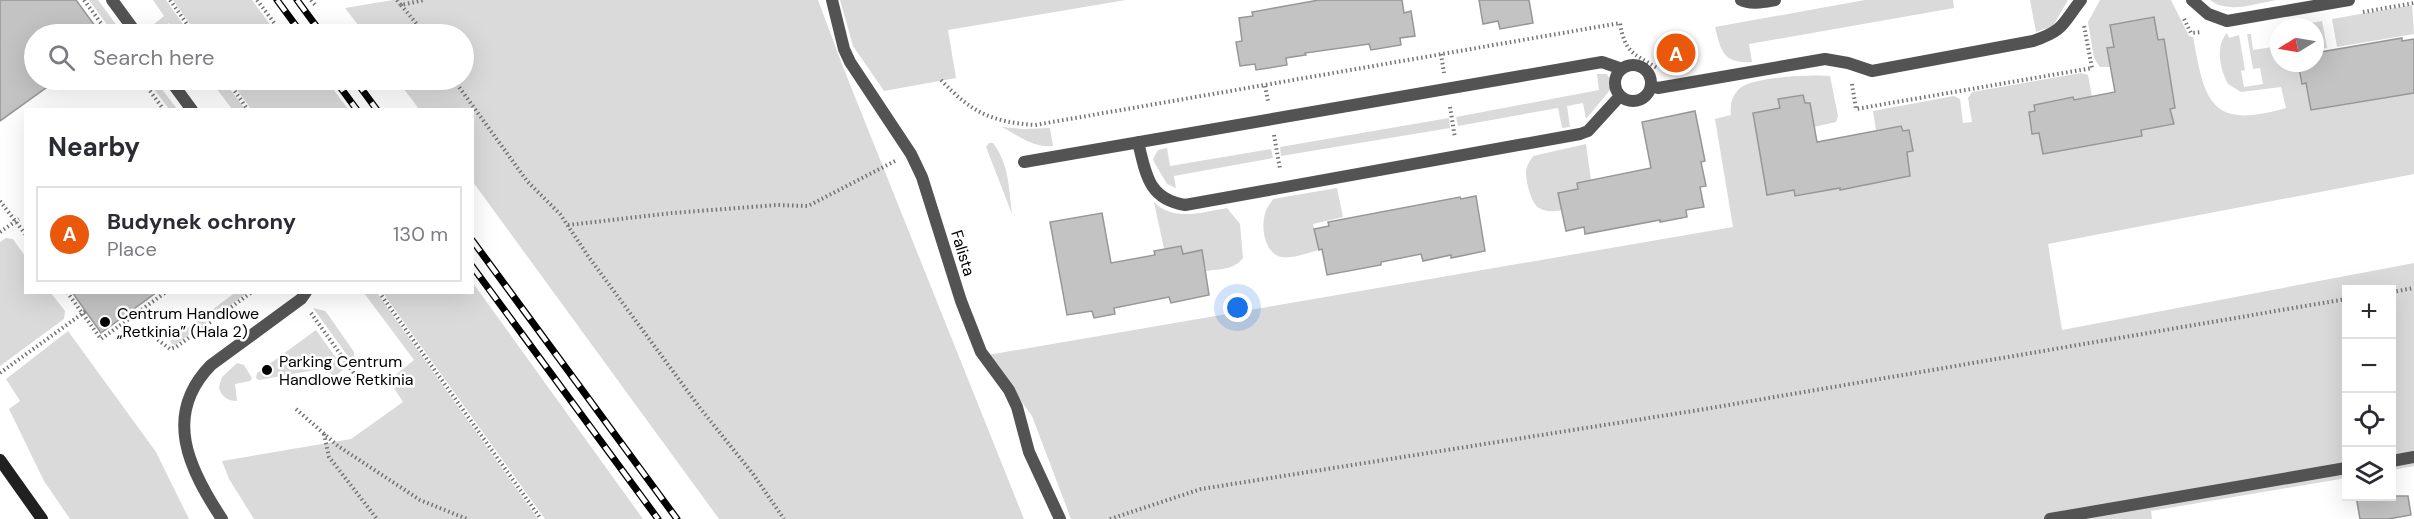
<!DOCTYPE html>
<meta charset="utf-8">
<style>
:root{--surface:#fff;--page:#f2f2f3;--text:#2b2b33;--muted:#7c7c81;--line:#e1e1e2;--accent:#ea580c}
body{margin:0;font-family:"DM Sans",sans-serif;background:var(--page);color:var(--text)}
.controls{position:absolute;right:18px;bottom:18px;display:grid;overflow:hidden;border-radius:0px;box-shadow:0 6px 24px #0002}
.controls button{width:54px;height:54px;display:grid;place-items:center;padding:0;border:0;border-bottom:2px solid var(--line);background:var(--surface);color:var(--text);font:30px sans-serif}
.compass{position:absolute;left:2270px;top:18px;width:54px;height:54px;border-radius:50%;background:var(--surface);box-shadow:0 6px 24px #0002;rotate:259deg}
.you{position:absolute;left:1238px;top:308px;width:21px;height:21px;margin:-15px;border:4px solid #fff;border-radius:50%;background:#1a73e8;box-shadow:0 0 0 9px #1a73e833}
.badge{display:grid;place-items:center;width:39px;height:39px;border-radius:50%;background:var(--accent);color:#fff;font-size:20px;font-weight:700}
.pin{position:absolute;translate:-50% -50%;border:3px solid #fff;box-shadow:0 2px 6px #0006}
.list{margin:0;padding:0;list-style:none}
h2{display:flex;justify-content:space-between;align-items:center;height:78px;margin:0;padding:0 24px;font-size:26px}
h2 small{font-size:20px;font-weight:400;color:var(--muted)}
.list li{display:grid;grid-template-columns:39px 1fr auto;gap:18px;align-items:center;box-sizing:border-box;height:96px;margin:0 12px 12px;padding:0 12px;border:2px solid var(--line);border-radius:0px}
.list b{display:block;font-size:22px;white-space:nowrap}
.list p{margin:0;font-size:20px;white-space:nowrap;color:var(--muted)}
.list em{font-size:20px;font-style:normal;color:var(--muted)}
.icon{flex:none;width:33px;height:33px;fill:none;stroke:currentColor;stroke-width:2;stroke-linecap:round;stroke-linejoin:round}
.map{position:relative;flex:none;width:2414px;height:519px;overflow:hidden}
.search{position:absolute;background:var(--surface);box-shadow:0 6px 24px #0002;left:24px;top:24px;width:450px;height:66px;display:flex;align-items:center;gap:15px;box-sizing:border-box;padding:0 21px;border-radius:33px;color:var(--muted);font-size:22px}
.panel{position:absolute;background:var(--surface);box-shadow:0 6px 24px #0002;left:24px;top:108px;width:450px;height:186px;border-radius:0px}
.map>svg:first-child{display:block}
.green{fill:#dadada}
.building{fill:#c3c3c3;stroke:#979797;stroke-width:1.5}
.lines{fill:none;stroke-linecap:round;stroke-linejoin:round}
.path{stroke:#757575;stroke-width:4;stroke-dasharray:1.5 3;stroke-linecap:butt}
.lane{stroke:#535353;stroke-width:12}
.secondary{stroke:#202020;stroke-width:12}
.rail-casing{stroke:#000;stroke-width:7}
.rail{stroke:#fff;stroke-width:4.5;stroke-dasharray:14;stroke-linecap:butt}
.poi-dot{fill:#000;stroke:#fff;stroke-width:2}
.labels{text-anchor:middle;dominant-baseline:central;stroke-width:5;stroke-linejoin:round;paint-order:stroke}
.street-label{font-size:16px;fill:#000;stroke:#fff}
.poi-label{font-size:16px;fill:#000;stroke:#fff;text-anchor:start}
</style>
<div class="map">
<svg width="2414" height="519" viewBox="0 0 2414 519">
<rect width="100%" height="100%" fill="#fff"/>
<path class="green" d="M 89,0 L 98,0 L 123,34 L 114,34 Z
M 153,0 L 166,0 L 190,34 L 178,34 L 169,23 L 154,33 L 149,28 L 164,16 Z
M 173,0 L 252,0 L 277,34 L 197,34 Z
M 393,0 L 818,0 L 843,67 L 1024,519 L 719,519 L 473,182 L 472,110 L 419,109 L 397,80 L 464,80 L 464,34 L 365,34 L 345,8 Z
M 840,0 L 1126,0 L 948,30 L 956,78 L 884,91 L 853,46 Z
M 1865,0 L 1953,0 L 1954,8 L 1749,44 L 1752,62 C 1723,64 1721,51 1715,27 Z
M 2030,0 L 2068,0 L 2053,26 L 2036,32 Z
M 2100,0 L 2171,0 L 2189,36 L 2193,37 C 2205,102 2210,130 2286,108 L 2281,87 L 2241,92 L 2228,84 C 2220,70 2215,46 2227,33 L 2229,38 L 2239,35 L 2245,70 L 2241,71 L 2244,87 L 2263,84 L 2260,68 L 2253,69 L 2247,34 L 2251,34 L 2253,50 L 2279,46 L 2279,63 L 2298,63 L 2301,83 L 2307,83 L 2312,110 L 2414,93 L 2414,174 L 2048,244 L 2062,330 L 2414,263 L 2414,466 L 2392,470 L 2392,290 L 2346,290 L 2346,478 L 2151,511 L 2152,519 L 1071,519 L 1032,416 L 988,355 L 1733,227 L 1715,119 L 1731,115 C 1730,106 1731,97 1739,89 C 1751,77 1812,74 1830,76 L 1838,116 L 1836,122 L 1814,127 L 1810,103 L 1805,103 L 1803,95 L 1778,99 L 1780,108 L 1753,113 L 1767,194 L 1794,190 L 1796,196 L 1820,192 L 1839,183 L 1840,190 L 1865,186 L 1864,179 L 1876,182 L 1910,176 L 1907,152 L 1913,151 L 1909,130 L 1903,131 L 1901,126 L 1876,130 L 1873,111 L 1954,96 L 1960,99 L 1963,123 L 1972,122 L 1968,98 L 1972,92 L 2081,73 L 2088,75 L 2092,97 L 2074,100 L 2073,97 L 2035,105 L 2035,111 L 2029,112 L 2032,133 L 2039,133 L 2043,154 L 2126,133 L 2127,139 L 2142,136 L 2141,130 L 2173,125 L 2170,109 L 2175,108 L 2171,86 L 2162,63 L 2168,61 L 2164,39 L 2158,40 L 2154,17 L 2110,25 L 2114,47 L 2107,48 L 2110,67 L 2100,67 L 2094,58 L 2088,22 Z
M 2210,0 L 2276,0 C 2254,4 2228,14 2210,0 Z
M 2412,5 L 2414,34 L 2337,47 L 2332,19 Z
M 2322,21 L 2327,48 L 2315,50 L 2315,27 L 2288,27 Z
M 1597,74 L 1607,74 L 1613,84 L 1611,89 L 1586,119 L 1583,103 L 1567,106 L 1570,127 L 1562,128 L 1558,108 L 1458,126 L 1456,117 L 1599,90 Z
M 147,80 L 155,80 L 177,109 L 169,109 Z
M 210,80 L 223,80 L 245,109 L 232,109 Z
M 230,80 L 326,80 L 348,109 L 251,109 Z
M 1449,118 L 1450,128 L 1281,156 L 1280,147 Z
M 1002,127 L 1023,129 L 1050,128 L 1053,146 C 1033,148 1019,136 1002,127 Z
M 989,143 L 993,143 C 1009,164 1009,189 1012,214 L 986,147 Z
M 1586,144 L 1591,180 L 1577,183 L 1578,189 L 1559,193 L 1562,210 C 1554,212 1546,212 1539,208 C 1531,203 1526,182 1526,173 C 1526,166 1530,161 1533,156 Z
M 1167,148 L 1170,166 L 1271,149 L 1273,158 L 1174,176 L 1176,188 L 1167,184 L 1154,162 L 1153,159 L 1158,150 Z
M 1337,188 L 1343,217 L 1313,224 L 1319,250 C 1307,253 1293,259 1281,257 C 1264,253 1260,225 1266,211 C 1267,207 1271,203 1273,199 Z
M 1154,202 C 1173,222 1204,212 1227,208 L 1240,224 L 1243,258 C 1234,270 1220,269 1206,271 L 1202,250 L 1183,254 L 1181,246 L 1164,249 Z
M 6,238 L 13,239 L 25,256 L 26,292 L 51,293 L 65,311 L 64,319 L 0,366 L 0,242 Z
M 473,283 L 643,519 L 545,519 L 383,293 L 472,292 Z
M 236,292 L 247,293 L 175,345 L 172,344 L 170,341 Z
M 364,293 L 377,293 L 538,519 L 254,519 L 229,479 L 222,461 L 351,439 L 403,402 L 389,380 L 414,360 Z
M 313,308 L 325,311 L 329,316 L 354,352 L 355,366 Z
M 316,330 L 344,369 L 334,377 L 326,368 L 259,380 L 256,378 L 257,373 Z
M 68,331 L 156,452 L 189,519 L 70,519 L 44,481 L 9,409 L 20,401 L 6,379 Z
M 237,363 L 244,365 L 252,378 L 250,381 L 235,384 L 237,401 C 228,401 221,397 219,387 L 222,377 Z"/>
<path class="building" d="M 0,0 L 76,0 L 101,34 L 34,34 L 34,80 L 57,80 L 0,121 Z
M 1319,0 L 1402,0 L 1404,13 L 1411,11 L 1415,36 L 1400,38 L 1401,45 L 1371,50 L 1369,44 L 1305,53 L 1306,55 L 1286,58 L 1287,65 L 1256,70 L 1255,64 L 1240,66 L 1236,42 L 1242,41 L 1239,18 L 1253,16 L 1252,12 Z
M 1479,0 L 1529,0 L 1533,23 L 1500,29 L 1498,21 L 1483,24 Z
M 2154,17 L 2158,40 L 2164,39 L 2175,108 L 2170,109 L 2174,124 L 2141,130 L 2142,136 L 2043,154 L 2039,133 L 2032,134 L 2029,112 L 2035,111 L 2034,105 L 2073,97 L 2074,100 L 2115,92 L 2107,48 L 2114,47 L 2110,25 Z
M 2402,38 L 2402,41 L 2414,39 L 2414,93 L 2311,110 L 2306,83 L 2302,84 L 2298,63 L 2315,63 L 2315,53 Z
M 1803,95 L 1805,103 L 1810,103 L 1817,142 L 1901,126 L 1903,131 L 1909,130 L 1913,151 L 1907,152 L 1910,176 L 1840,190 L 1840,188 L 1795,196 L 1794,190 L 1767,195 L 1753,113 L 1780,108 L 1778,99 Z
M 1695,111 L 1705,161 L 1701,162 L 1706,186 L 1700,187 L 1704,207 L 1686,210 L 1687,217 L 1660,222 L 1660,220 L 1585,234 L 1584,227 L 1566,231 L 1558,193 L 1578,189 L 1577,183 L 1651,168 L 1642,122 Z
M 1476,196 L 1485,251 L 1451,258 L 1451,255 L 1423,261 L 1421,254 L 1381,262 L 1381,265 L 1327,275 L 1322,249 L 1319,250 L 1314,229 L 1329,226 L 1328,222 L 1460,197 L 1461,199 Z
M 1102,213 L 1111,263 L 1155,255 L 1154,251 L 1181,246 L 1183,254 L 1202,250 L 1209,295 L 1171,303 L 1169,297 L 1114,308 L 1115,314 L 1094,318 L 1092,311 L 1067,315 L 1050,222 Z
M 72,292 L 157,292 L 101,333 Z
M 2356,496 L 2408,496 L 2411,515 L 2388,519 L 2360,519 Z"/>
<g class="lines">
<path class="path" d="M 84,0 L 109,34
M 170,0 L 194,34
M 257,0 L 281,32
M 311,0 L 316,6
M 397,0 L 401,5 L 424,0
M 401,5 L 425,34
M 2363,12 L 2414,3
M 2184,19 L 2191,33 L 2201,32
M 1441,54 L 1444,73
M 142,80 L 164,110
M 227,80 L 248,110
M 454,80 L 527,181 L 560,214 L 588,256 L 700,408 L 753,474 L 784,519
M 941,80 C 971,112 991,122 1035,125 L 1620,23 C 1625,53 1633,53 1657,68
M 1852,84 L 1856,109 L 2092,68 L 2084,26
M 1265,86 L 1268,101
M 1450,107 L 1455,138
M 1274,135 L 1280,169
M 0,201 L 26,235
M 568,225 L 672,213 L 777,205 L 808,206 L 895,161
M 0,232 L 19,219
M 67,292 L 101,339 L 166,292
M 379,292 L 541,519
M 2392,292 L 2414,288
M 311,313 L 363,386
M 154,337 L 170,349 L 176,347 L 252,292
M 0,373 L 86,311
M 296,409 L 338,446 L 420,500 L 467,519
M 324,434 L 329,457 L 377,519
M 1110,519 L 1201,489 L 1699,410 L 2346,299"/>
<path class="lane" d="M 112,0 L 137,34
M 832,0 L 844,49 L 850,62 L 911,154 L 922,177 L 961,301 L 981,352 L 1009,390 L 1017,407 L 1029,452 L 1060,519
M 1741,0 C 1751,5 1764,2 1775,0
M 2192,0 L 2208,14 L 2227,21 L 2349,0
M1615 83a18 18 0 1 1 36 0a18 18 0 1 1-36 0Z
M 170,80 L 192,110
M 1651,86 L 1658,88 L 1825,59 L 1848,63 L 1872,71 L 2033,41 C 2065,30 2062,24 2081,0
M 1138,142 C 1146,174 1148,199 1185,205 L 1580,134 L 1588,131 L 1620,96
M 1024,162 L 1602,62 L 1622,69
M 2392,461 L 2414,457
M 222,519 C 189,469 162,415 211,365 L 301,299 L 306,292
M 2050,519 L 2346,468"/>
<path class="secondary" d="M 0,460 L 42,519"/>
<g class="rail-casing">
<path id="rail" d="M 277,0 L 302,34
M 297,0 L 322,34
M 335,80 L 357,110
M 355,80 L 377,110
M 472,240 L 677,519
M 472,266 L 658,519"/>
</g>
<use href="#rail" class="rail"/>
</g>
<g class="poi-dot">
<circle cx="105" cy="322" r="6"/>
<circle cx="267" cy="370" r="6"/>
</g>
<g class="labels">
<g class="street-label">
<text transform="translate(963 253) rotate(73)">Falista</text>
</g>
<g class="poi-label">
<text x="117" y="313">Centrum Handlowe<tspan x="117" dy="18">„Retkinia” (Hala 2)</tspan></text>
<text x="279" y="361">Parking Centrum<tspan x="279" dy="18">Handlowe Retkinia</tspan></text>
</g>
</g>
</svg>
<div class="controls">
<button>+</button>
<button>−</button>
<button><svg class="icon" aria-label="locate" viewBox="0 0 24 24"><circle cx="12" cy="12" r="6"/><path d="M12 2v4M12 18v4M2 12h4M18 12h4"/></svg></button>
<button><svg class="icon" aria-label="layers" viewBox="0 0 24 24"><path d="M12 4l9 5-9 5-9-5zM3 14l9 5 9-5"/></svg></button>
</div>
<svg class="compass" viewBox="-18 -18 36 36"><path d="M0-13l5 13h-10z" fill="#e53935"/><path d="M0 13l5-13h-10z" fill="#7c7c81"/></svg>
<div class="you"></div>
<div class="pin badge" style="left:1676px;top:53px">A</div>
<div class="search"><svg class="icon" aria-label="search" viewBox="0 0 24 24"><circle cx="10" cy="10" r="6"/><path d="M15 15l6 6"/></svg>Search here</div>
<section class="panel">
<h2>Nearby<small></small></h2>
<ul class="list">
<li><span class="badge">A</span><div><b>Budynek ochrony</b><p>Place</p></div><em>130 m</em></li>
</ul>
</section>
</div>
